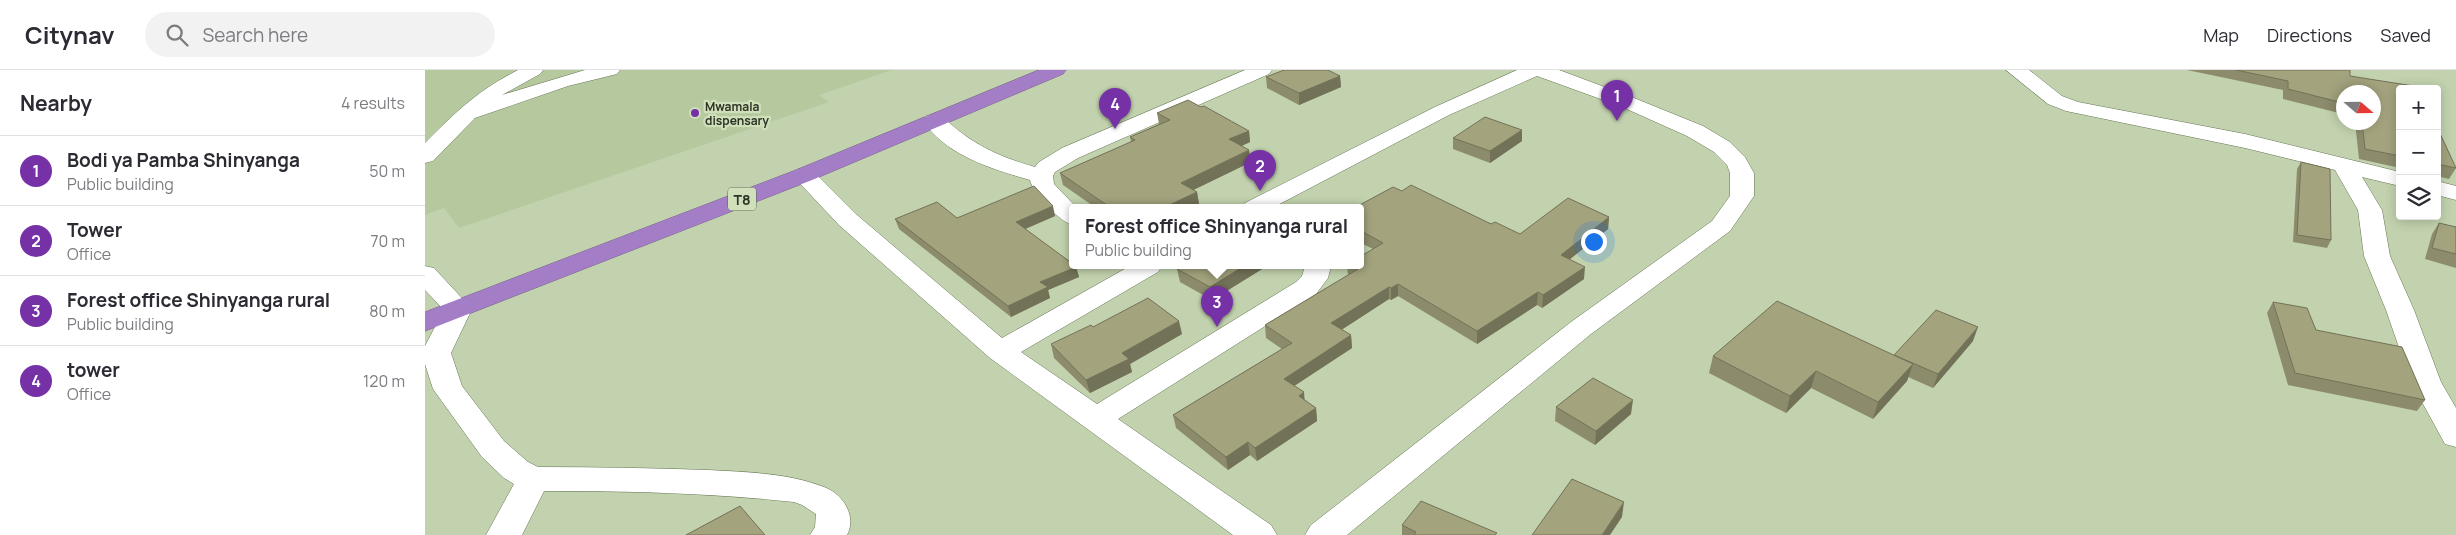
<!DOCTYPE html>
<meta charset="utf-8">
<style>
:root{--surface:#fff;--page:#f2f2f3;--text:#2b2b33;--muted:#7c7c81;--line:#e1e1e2;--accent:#7531a5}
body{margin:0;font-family:Manrope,sans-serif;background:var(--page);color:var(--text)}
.controls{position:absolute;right:15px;top:15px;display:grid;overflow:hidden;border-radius:5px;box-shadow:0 2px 12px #0003}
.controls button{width:45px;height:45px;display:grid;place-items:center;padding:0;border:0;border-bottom:1px solid var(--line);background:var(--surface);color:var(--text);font:25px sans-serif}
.compass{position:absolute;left:1911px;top:15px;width:45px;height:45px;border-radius:50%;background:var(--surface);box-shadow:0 2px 12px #0003;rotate:110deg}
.you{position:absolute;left:1168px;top:171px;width:18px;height:18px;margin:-12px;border:4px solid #fff;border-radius:50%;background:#1a73e8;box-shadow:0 0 0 8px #1a73e833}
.badge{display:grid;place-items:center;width:32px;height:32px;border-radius:50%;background:var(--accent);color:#fff;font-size:16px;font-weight:700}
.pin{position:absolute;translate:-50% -41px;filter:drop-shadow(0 1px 2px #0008)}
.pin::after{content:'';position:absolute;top:26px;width:18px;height:15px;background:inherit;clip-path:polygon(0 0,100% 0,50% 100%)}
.popup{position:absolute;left:644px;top:134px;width:295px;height:65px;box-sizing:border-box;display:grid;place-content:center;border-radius:5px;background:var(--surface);filter:drop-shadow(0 1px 4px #0005);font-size:16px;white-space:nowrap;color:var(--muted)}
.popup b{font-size:19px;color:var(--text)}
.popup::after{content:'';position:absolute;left:50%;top:100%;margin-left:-10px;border:10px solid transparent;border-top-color:var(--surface)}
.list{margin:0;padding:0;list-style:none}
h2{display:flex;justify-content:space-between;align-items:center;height:65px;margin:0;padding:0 20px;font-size:21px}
h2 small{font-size:16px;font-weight:400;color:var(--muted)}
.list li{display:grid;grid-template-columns:32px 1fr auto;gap:15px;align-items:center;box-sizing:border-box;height:70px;padding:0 20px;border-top:1px solid var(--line)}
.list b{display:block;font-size:19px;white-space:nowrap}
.list p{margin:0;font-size:16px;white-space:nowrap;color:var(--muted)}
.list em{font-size:16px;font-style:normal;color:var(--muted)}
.icon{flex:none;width:28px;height:28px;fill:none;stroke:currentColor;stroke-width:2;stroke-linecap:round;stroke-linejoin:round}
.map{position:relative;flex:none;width:2031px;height:465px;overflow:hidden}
header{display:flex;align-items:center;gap:30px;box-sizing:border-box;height:70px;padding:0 25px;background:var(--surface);border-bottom:1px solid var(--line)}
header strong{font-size:24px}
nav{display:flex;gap:28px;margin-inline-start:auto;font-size:18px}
.search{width:350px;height:45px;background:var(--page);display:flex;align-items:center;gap:12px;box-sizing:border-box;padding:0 18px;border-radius:28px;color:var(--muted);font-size:19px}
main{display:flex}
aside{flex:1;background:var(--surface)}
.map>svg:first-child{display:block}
.built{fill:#b5c89e}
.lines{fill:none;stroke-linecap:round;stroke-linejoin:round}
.minor-casing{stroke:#677655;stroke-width:1}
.highway-casing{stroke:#7a638d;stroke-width:1}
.minor{fill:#fff;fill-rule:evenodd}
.highway{fill:#a37dc5;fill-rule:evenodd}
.wall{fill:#8c8c6c}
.shaded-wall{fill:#727258}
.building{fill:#a3a37e;stroke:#727258}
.poi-dot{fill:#7531a5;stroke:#cfe0bb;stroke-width:2}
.labels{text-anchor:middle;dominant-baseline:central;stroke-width:4.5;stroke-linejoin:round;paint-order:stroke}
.far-poi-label{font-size:12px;font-weight:bold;fill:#2d3325;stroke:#cfe0bb;text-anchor:start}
.shield{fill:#cfe0bb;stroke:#5e6752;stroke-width:1}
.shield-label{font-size:14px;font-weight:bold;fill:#2d3325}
</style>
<header>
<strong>Citynav</strong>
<div class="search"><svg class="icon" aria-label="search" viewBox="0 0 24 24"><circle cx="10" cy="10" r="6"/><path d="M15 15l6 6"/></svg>Search here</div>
<nav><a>Map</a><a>Directions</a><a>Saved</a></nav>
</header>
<main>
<aside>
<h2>Nearby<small>4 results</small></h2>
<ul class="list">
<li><span class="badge">1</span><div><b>Bodi ya Pamba Shinyanga</b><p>Public building</p></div><em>50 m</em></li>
<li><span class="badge">2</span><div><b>Tower</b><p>Office</p></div><em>70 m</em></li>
<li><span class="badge">3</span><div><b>Forest office Shinyanga rural</b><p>Public building</p></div><em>80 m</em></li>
<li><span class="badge">4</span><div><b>tower</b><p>Office</p></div><em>120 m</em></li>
</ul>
</aside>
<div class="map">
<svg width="2031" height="465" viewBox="0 0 2031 465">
<rect width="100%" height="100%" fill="#c2d2ae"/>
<path class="built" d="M 0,0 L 467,0 L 394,25 L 404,32 L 34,158 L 19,138 L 0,145 Z"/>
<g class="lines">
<g class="minor-casing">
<path id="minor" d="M 93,0 L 118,0 L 115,4 L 77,25 L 160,0 L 195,0 L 192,4 L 143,16 L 50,48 L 8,91 L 0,93 L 0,73 C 32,41 52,21 93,0 Z
M 820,0 L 847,0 L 844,4 L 653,88 L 630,102 L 628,106 L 629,114 L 652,138 L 648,138 L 648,155 C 635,152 608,124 605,110 C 567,99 522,86 498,51 L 501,46 L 509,45 L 517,46 C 544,73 574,87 610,97 L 614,92 L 637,78 Z
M 1092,0 L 1134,0 L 1209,28 L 1278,56 L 1305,72 L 1320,87 L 1329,103 L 1329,126 L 1305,161 L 1166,264 L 922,465 L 880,465 L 886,455 L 1146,252 L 1287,151 L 1305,126 L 1305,103 L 1302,95 L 1289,82 L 1262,66 L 1195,36 L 1112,6 L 1024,45 L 847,138 L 817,138 L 820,133 L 1010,37 Z
M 1581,0 L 1604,0 L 1637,26 L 1653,32 L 1820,64 L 1975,102 L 1975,116 L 1937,107 L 1957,140 L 1965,186 L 1989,240 L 2016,312 L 2031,338 L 2031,377 L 2020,374 L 1986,312 L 1961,240 L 1939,186 L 1933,140 L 1910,100 L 1820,78 L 1641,41 L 1623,34 Z
M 379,98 L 387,100 L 432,145 L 577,268 L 705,196 L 737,196 L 733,202 L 596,282 L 672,334 L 871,212 L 877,206 L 880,196 L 906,196 L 903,208 L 891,224 L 693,349 L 846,455 L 852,465 L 808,465 L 565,288 L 414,155 L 367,105 L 371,100 Z
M 2012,111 L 2031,116 L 2031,130 L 2012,125 Z
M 0,196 L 9,198 L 47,239 L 26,283 L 37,316 L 79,371 L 103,392 L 113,397 C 170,397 227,398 283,400 C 322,402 363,403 399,417 C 418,424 432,446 422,465 L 385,465 L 390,457 L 391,444 L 377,435 L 369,432 C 285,423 202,421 119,421 L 97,465 L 61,465 L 89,414 L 79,408 L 57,387 L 8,319 L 0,294 L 0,276 L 19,240 L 0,220 Z"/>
</g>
<g class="highway-casing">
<path id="highway" d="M 614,0 L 641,0 L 638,4 L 387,110 L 0,261 L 0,242 L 371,100 Z"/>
</g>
<use href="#minor" class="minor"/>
<use href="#highway" class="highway"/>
</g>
<path class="wall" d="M 1762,0 L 1925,0 L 1925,6 L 1975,19 L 1975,98 L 1934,89 L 1930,52 L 1948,52 L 1948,22 L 1918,22 L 1918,44 L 1858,29 L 1858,20 Z
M 915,6 L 916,17 L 874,35 L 842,18 L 841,7 Z
M 732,43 L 824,61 L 825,72 L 816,76 L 826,92 L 768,120 L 772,122 L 774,134 L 765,138 L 671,138 L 638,115 L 635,103 L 706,72 L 705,67 L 734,54 Z
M 2012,57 L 2031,98 L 2024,109 L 2012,106 Z
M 1097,60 L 1097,71 L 1065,93 L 1028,79 L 1028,68 Z
M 1876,92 L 1906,170 L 1902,178 L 1868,172 L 1872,99 Z
M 977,121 L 1095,164 L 1184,147 L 1183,159 L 1145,189 L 1159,209 L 1117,238 L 1112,235 L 1052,274 L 973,226 L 966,230 L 964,229 L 916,260 L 926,265 L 927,278 L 869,316 L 879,322 L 879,330 L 891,338 L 892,351 L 832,391 L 825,385 L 803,400 L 751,358 L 748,345 L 857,279 L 841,268 L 840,255 L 923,205 L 922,196 L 936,196 L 948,179 L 936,173 L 936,138 Z
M 630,146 L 600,159 L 651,197 L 654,207 L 623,220 L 625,228 L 586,247 L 474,159 L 470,149 Z
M 2014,153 L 2031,157 L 2031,198 L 2000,189 L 2007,164 Z
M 842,196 L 787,230 L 755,212 L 752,199 Z
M 1848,232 L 1891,260 L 2000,330 L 1992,341 L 1863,315 L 1842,243 Z
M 668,257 L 757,264 L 705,294 L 707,302 L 665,323 L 629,288 L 626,274 Z
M 1548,271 L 1508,318 L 1483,307 L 1482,311 L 1448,349 L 1386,318 L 1361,343 L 1284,303 L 1288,286 L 1469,285 Z
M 1131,337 L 1206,344 L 1170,375 L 1130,351 Z
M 977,455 L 1072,465 L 977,465 Z"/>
<path class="shaded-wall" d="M 915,6 L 916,17 L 874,35 L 874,23 Z
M 1097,60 L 1097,71 L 1065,93 L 1065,81 Z
M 824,61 L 825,72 L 806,81 L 804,69 Z
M 824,80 L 826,92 L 758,125 L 756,113 Z
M 772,122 L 774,134 L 765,138 L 738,138 Z
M 628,136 L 630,146 L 593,162 L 591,152 Z
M 1184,147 L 1183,159 L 1135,197 L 1136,185 Z
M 819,196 L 842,196 L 787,230 L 785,217 Z
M 651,197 L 654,207 L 623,220 L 625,228 L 586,247 L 583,236 L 615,212 Z
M 1160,197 L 1159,209 L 1117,238 L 1118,225 Z
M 973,214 L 973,226 L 966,230 L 966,218 Z
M 964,217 L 964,229 L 907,266 L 906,253 Z
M 1113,222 L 1112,235 L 1052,274 L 1052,261 Z
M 754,251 L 757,264 L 705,294 L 707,302 L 665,323 L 661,310 L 697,283 Z
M 1553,257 L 1548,271 L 1508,318 L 1513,304 Z
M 926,265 L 927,278 L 860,322 L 859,309 Z
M 1488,294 L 1482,311 L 1448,349 L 1453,332 Z
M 1391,301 L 1386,318 L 1361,343 L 1365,326 Z
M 879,322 L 880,335 L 874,326 Z
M 1208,330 L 1206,344 L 1170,375 L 1171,361 Z
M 891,338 L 892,351 L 832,391 L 830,378 Z
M 823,372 L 825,385 L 803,400 L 801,387 Z
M 1199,432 L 1197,447 L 1185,465 L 1177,465 Z"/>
<path class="building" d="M 859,0 L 903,0 L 915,6 L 874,23 L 841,7 Z
M 1811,0 L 1925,0 L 1925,6 L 1995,17 L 1995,19 L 1975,19 L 1975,86 L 1940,79 L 1937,52 L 1948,52 L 1948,22 L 1918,22 L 1918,33 L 1863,19 L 1863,11 Z
M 763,30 L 776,37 L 779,36 L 824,61 L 804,69 L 824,80 L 756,113 L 772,122 L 738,138 L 686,138 L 635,103 L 710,70 L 705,67 L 745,50 L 732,43 Z
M 1060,47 L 1097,60 L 1065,81 L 1028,68 Z
M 2012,57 L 2031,98 L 2012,94 Z
M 1876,92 L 1905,99 L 1906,170 L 1872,165 Z
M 986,115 L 1066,154 L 1070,152 L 1095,164 L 1143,128 L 1184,147 L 1136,185 L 1160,197 L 1118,225 L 1113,222 L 1052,261 L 973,214 L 966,218 L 964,217 L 906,253 L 926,265 L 859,309 L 879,322 L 874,326 L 891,338 L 830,378 L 823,372 L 801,387 L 748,345 L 867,273 L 840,255 L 933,199 L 926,196 L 936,196 L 936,186 L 958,173 L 936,161 L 936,138 L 929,138 L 968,117 L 977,121 Z
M 609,116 L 628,136 L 591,152 L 648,194 L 648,196 L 651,197 L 615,212 L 623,217 L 583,236 L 470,149 L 512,132 L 532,148 Z
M 2014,153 L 2031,157 L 2031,184 L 2007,178 Z
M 758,196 L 819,196 L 785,217 L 752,199 Z
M 723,228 L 754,251 L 697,283 L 704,289 L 661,310 L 626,274 L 666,255 L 668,257 Z
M 1352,231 L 1488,294 L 1453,332 L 1391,301 L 1365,326 L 1288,286 Z
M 1848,232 L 1882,238 L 1891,260 L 1977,277 L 2000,330 L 1870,303 Z
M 1511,240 L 1553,257 L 1513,304 L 1469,285 Z
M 1168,308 L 1208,330 L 1171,361 L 1131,337 Z
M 1147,409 L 1199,432 L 1177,465 L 1107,465 Z
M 996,431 L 1072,463 L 1070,465 L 989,465 L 991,462 L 977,455 Z
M 315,436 L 340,465 L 261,465 Z"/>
<circle class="poi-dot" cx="270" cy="43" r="5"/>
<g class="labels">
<g class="far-poi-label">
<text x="280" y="36">Mwamala<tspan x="280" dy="14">dispensary</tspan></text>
</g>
<rect class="shield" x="303" y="117.5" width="28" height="23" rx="4"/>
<g class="shield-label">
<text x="317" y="129">T8</text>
</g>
</g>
</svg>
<div class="controls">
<button>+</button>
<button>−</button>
<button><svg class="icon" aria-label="layers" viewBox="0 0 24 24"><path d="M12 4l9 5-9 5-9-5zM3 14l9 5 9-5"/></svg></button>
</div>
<svg class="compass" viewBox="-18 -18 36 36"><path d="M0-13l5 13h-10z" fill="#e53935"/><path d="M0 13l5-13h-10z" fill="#7c7c81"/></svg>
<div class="you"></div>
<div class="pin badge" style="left:1192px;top:51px">1</div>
<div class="pin badge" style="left:835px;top:121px">2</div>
<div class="pin badge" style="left:792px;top:257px">3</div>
<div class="popup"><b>Forest office Shinyanga rural</b>Public building</div>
<div class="pin badge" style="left:690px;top:59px">4</div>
</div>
</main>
